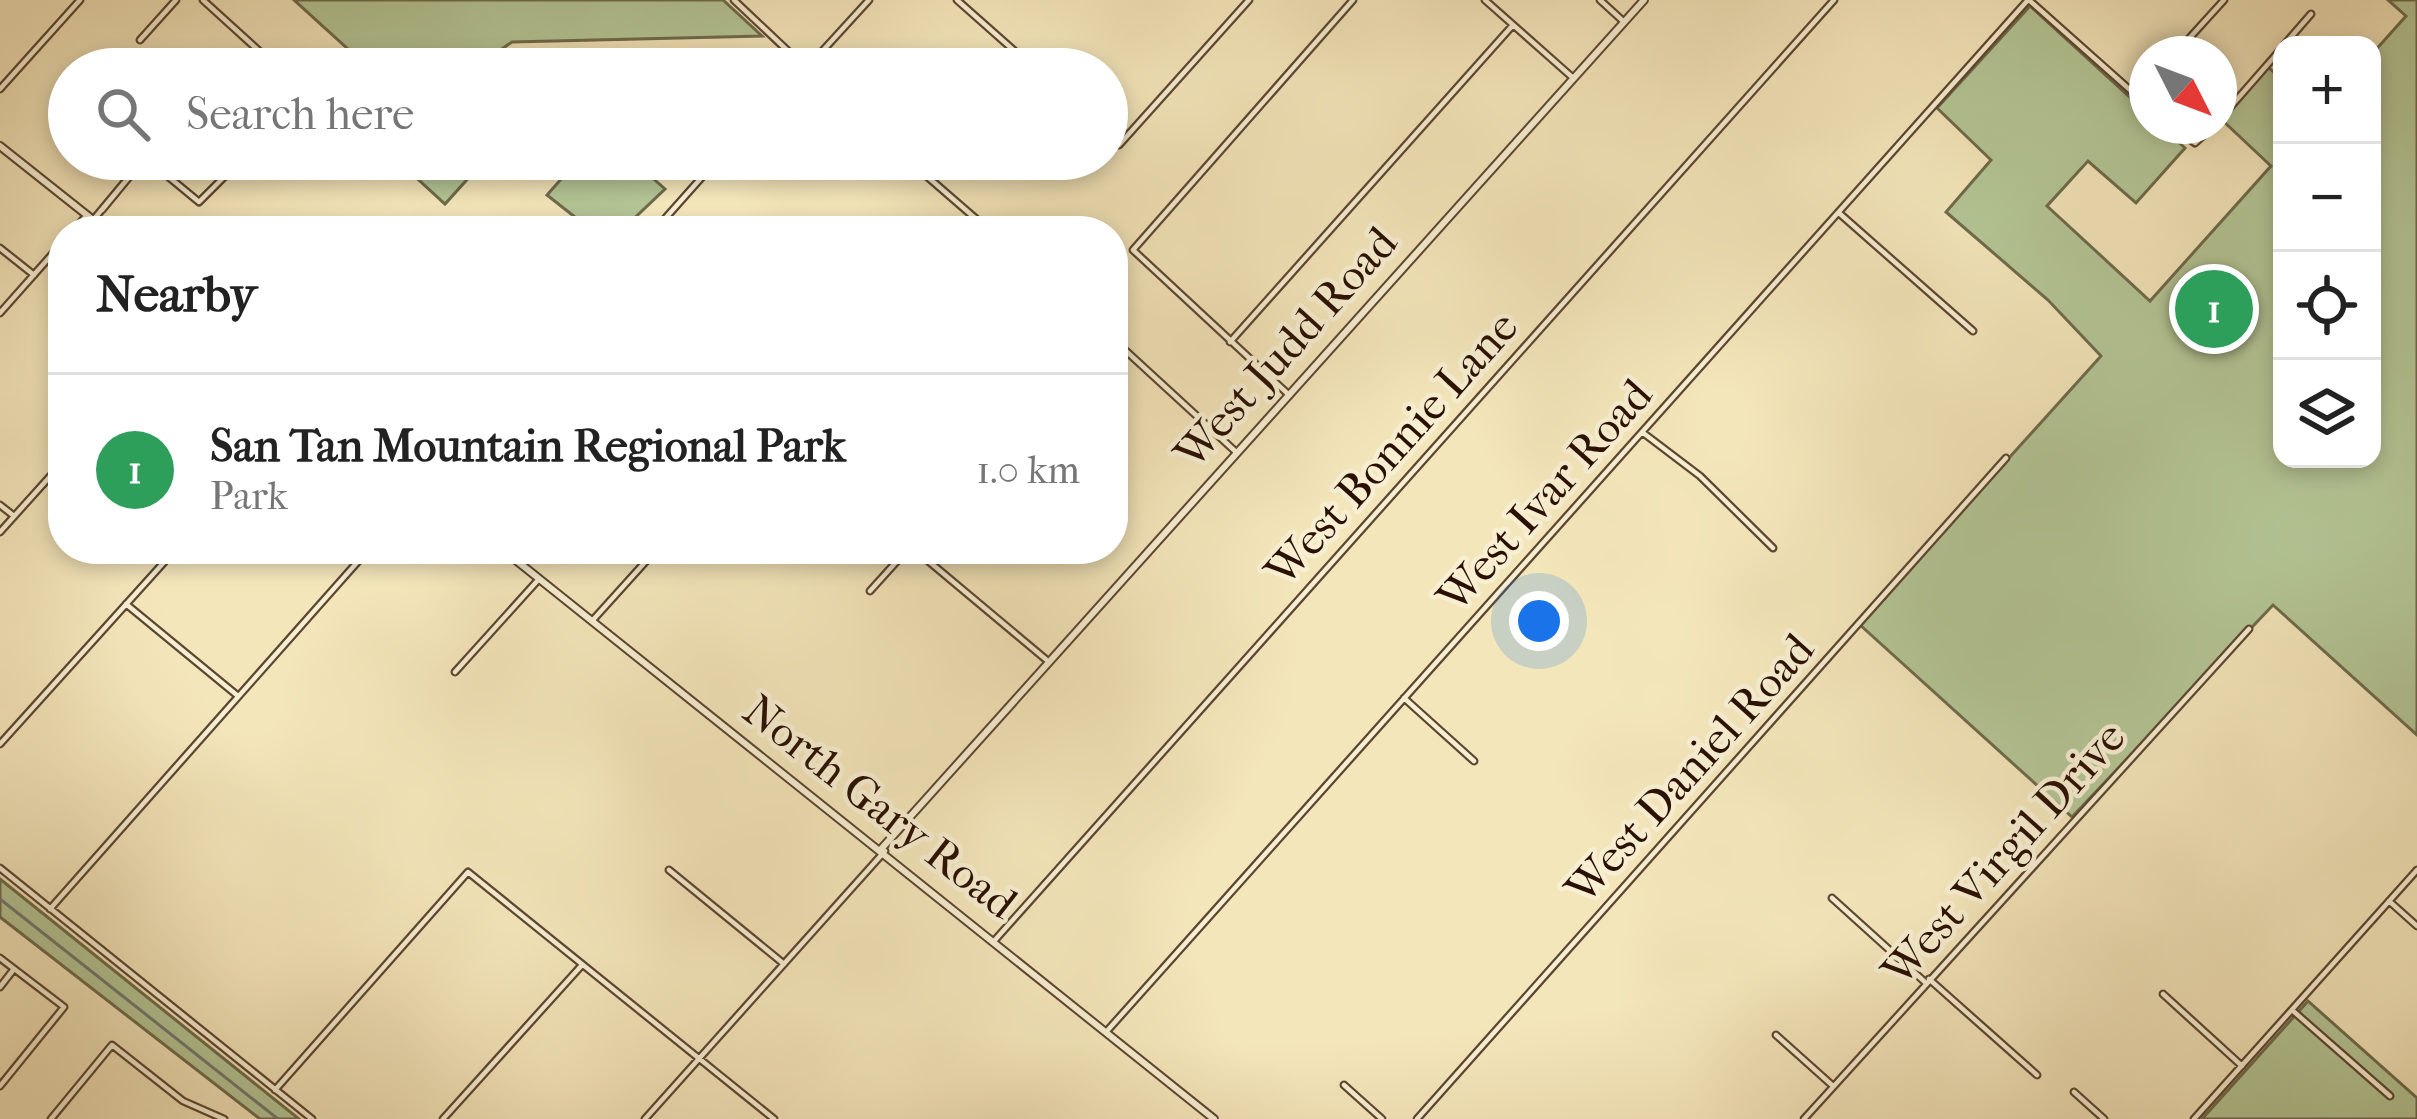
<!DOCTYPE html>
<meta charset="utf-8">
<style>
:root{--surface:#fff;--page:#f2f2f2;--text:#222;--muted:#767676;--line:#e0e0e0;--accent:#7c3aed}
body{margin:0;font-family:"IM FELL French Canon",serif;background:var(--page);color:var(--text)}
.controls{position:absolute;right:36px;top:36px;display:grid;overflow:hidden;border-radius:24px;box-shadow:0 6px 18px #0003}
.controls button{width:108px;height:108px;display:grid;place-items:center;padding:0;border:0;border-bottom:3px solid var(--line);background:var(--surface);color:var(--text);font:60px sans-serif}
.compass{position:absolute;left:2129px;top:36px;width:108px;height:108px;border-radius:50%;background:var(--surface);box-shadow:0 6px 18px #0003;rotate:132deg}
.you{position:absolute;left:1539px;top:621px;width:42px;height:42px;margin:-30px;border:9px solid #fff;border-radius:50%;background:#1a73e8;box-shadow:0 0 0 18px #1a73e833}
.badge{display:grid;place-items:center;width:78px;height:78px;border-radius:50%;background:var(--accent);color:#fff;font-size:39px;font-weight:700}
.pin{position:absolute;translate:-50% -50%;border:6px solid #fff;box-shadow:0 3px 12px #0006}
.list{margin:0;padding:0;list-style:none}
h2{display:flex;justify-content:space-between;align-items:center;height:156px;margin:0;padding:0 48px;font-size:51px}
h2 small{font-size:39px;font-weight:400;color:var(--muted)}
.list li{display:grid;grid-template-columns:78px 1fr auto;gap:36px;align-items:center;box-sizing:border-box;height:192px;padding:0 48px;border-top:3px solid var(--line)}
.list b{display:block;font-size:45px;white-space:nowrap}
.list p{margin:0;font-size:39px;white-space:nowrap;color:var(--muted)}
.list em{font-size:39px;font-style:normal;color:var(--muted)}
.icon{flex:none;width:66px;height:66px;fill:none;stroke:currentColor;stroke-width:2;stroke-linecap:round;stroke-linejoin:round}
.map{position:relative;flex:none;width:2417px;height:1119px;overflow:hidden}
.search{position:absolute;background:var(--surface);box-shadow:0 6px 18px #0003;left:48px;top:48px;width:1080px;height:132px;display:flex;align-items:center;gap:30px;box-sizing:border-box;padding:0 42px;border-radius:66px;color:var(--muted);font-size:45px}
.panel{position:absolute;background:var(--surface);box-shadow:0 6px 18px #0003;left:48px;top:216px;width:1080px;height:348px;border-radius:48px}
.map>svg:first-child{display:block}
.green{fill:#b4c696;stroke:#6e6b4c;stroke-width:3}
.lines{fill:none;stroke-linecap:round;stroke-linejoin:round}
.stream{stroke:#707870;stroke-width:3}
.minor-casing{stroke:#5c4630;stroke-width:9}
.tertiary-casing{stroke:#5c4630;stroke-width:10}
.minor{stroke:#f8efd3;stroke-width:4.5}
.tertiary{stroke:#f8efd3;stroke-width:6}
.labels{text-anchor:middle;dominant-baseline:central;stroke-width:9;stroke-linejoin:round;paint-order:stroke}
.street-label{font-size:45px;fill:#291001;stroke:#f8efd3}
</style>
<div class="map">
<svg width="2417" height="1119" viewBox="0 0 2417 1119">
<rect width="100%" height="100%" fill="#f4e6bb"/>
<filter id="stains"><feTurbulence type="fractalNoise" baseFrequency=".00167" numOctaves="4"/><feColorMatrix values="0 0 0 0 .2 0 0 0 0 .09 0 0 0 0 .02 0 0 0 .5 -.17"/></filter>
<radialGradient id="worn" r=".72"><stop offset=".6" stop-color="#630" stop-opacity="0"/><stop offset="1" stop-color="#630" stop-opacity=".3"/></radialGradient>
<path class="green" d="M 294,0 L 723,0 L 762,36 L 512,42 L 486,60 L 440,54 L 413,69 L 370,69 Z
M 2388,0 L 2417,0 L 2417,735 L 2273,605 L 2072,817 L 1859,624 L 2101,356 L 2048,300 L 1946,212 L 1991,160 L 1937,108 L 2030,6 L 2147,113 L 2147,126 L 2161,126 L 2185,148 L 2136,203 L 2088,161 L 2047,206 L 2150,301 L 2271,166 L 2222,120 L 2268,67 L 2282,80 L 2282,459 L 2372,459 L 2372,54 L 2406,16 Z
M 396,159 L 455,159 L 472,174 L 445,204 Z
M 579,159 L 631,159 L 665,189 L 624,228 L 590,229 L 547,195 Z
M 0,879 L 299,1119 L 260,1119 L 0,917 Z
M 2308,1001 L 2417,1098 L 2417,1119 L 2202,1119 Z"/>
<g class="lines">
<path class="stream" d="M 0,899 L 278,1119"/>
<g class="minor-casing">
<path id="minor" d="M 203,0 L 279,69
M 734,0 L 807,69
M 957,0 L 1035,69
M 1485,0 L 1572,77
M 1600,0 L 1623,21
M 2029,0 L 2147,105
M 140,40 L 176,0
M 2284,45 L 2311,14
M 2175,54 L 2224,0
M 806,69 L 869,0
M 0,89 L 80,0
M 2219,120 L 2282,48
M 2171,126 L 2195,143 L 2214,126
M 1107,134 L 1119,145 L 1249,0
M 147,159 L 199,202 L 242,159
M 907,159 L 990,231
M 102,210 L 144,159
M 1839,213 L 1973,331
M 94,219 L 124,183
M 73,231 L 87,215
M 654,231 L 718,159
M 0,248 L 34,275
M 0,313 L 63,242
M 1113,339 L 1236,452
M 1230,342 L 1513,25
M 1288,394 L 1133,250 L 1353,0
M 1642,432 L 1700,476 L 1773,548
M 0,505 L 14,516
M 0,532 L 63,462
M 914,549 L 1049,662
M 870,591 L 908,549
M 126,604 L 238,696
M 592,621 L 657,549
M 455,672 L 539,579
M 1404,698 L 1474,761
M 0,744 L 176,549
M 0,868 L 312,1119
M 669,870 L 784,964
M 1832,898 L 1926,983
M 2389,901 L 2417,926
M 50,909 L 369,549
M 995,940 L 1834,0
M 0,958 L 64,1007 L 0,1086
M 1929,979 L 2037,1075
M 0,987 L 14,969
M 2163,994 L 2242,1066
M 2292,1010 L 2390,1096
M 1107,1031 L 2028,0
M 1776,1035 L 1833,1086
M 1344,1085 L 1382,1119
M 275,1090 L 468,872 L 774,1119
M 2074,1092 L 2104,1119
M 51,1119 L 112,1045 L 183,1101 L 224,1119
M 443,1119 L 582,965
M 645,1119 L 885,851
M 1417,1119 L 2006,458
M 1804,1119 L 2249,629
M 2194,1119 L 2417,870"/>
</g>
<g class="tertiary-casing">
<path id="tertiary" d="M 0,146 L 107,231
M 502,549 L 1214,1119
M 882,848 L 1644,0"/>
</g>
<use href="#minor" class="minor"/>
<use href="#tertiary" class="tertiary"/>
</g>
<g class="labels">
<g class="street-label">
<text transform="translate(1286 348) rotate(-48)">West Judd Road</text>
<text transform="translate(1392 449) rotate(-48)">West Bonnie Lane</text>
<text transform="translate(1545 496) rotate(-48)">West Ivar Road</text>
<text transform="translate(1690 769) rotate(-48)">West Daniel Road</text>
<text transform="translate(880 807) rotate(38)">North Gary Road</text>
<text transform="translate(2004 854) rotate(-48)">West Virgil Drive</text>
</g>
</g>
<rect width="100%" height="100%" filter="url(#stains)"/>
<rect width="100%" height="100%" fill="url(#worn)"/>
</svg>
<div class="controls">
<button>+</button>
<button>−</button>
<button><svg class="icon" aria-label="locate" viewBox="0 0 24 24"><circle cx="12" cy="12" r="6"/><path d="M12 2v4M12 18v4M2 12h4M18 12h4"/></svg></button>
<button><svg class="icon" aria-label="layers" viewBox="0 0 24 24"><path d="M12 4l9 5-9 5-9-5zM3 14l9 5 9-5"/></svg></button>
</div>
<svg class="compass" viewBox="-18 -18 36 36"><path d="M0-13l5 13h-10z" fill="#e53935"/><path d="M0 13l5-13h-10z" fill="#767676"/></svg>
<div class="you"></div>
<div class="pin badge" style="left:2214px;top:309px;background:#2e9e5b">1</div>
<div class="search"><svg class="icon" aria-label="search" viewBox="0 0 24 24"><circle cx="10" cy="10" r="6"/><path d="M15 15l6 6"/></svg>Search here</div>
<section class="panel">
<h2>Nearby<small></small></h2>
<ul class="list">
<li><span class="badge" style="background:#2e9e5b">1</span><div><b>San Tan Mountain Regional Park</b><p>Park</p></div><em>1.0 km</em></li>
</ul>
</section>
</div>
